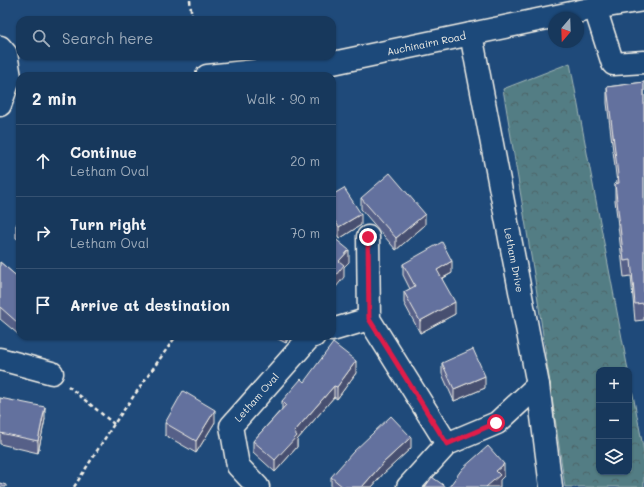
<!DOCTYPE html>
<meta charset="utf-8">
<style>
:root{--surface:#17385c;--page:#203f62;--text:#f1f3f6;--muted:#9eacbb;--line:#365272}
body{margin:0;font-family:Mali,sans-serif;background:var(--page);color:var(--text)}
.controls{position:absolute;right:12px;bottom:12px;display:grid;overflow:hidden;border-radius:8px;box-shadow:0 1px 3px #0004}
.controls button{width:36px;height:36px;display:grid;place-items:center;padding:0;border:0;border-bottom:1px solid var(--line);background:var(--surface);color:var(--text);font:20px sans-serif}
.compass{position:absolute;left:548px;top:12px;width:36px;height:36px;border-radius:50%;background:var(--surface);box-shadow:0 1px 3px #0004;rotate:199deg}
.stop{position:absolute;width:12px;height:12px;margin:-9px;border:3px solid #e11d48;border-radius:50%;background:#fff}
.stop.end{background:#e11d48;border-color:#fff;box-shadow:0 1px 4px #0008}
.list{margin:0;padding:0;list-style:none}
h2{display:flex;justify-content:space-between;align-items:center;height:52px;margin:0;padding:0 16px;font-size:17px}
h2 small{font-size:13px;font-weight:400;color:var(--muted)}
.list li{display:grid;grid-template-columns:26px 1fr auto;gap:12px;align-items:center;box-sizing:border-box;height:72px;padding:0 16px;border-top:1px solid var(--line)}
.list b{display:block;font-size:15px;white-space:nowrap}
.list p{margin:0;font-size:13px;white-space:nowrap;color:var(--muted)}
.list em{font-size:13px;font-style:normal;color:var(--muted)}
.icon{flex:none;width:22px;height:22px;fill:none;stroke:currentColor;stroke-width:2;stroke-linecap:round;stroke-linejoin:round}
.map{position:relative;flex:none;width:644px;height:487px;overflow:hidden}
.search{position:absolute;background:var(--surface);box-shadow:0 1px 3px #0004;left:16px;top:16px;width:320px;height:44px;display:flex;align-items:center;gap:10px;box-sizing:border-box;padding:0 14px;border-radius:12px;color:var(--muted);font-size:15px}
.panel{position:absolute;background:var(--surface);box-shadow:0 1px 3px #0004;left:16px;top:72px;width:320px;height:268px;border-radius:12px}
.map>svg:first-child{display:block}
.forest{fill:url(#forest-crowns);stroke:#a3b7b6}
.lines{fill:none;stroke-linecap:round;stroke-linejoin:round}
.minor-casing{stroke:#f4f1e8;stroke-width:25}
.tertiary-casing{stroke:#f4f1e8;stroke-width:25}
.secondary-casing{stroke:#f4f1e8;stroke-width:25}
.path{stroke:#f4f1e8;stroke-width:2.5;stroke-dasharray:4 3;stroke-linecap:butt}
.minor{stroke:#1f4a7a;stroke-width:22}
.tertiary{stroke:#1f4a7a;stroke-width:22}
.secondary{stroke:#1f4a7a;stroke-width:22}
.wall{fill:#566188;stroke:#f4f1e8}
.shaded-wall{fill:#464f6f;stroke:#f4f1e8}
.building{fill:#64719e;stroke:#f4f1e8}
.route{stroke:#e11d48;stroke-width:5}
.labels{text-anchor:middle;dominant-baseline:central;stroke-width:4;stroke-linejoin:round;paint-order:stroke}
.street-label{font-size:10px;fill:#f4f1e8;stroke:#1f4a7a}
</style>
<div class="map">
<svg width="644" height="487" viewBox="0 0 644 487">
<defs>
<pattern id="forest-crowns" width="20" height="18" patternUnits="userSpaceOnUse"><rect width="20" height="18" fill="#527d84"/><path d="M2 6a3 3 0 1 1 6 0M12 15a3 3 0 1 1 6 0" fill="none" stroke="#4e6568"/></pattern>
</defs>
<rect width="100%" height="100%" fill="#1f4a7a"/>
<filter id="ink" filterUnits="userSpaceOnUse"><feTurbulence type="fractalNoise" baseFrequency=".025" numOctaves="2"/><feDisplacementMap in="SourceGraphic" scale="8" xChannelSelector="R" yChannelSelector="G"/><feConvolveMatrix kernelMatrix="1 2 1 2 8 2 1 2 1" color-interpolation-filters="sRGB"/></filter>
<g filter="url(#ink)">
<path class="forest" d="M 570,63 L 628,370 L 599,370 L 599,472 L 629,472 L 629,374 L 644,452 L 644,487 L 565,487 L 535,280 L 503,89 Z"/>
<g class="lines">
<g class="minor-casing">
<g id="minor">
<path d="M 595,8 L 613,64 L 644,62"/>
<path d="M 368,237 L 369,319 L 447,444"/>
<path d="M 332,330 L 369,319"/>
<path d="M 0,359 L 52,373"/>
<path id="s1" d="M 258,487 L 238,466 L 231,426 L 310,337 L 314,336"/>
<path d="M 408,487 L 447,444 L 497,423 L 538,385"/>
</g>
</g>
<g class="tertiary-casing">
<g id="tertiary">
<path id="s2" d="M 471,34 L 538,385 L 551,487"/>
</g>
</g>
<g class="secondary-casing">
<g id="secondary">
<path d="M 0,47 L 6,54 L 10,77 L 0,105"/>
<path id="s3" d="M 207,76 L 333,63 L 595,8 L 644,0"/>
</g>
</g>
<path class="path" d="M 190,0 L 192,20
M 68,386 L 114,424
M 74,487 L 114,424 L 176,336"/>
<use href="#minor" class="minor"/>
<use href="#tertiary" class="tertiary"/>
<use href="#secondary" class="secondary"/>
</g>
<path class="wall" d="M 644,82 L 644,320 L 635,321 L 631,276 L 624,277 L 615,200 L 615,184 L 617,183 L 607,103 L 607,87 Z
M 332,195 L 361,225 L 339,239 L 332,228 Z
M 361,198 L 425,225 L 396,250 L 361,209 Z
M 20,217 L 20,240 L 16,238 L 16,226 Z
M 0,262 L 20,279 L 18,334 L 0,319 Z
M 403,264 L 452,273 L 442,279 L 455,314 L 420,333 L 404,303 L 404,292 L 410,289 L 403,275 Z
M 272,336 L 289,336 L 286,343 Z
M 442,363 L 485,388 L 454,401 L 442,374 Z
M 356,373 L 337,399 L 334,397 L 297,440 L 297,447 L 275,472 L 253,452 L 253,441 L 282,409 L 282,401 L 304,382 Z
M 0,398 L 45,419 L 38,453 L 0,444 Z
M 215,422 L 196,453 L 165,435 L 165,423 Z
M 411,448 L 383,474 L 372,487 L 331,487 L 331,477 Z"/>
<path class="shaded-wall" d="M 361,214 L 361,225 L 339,239 L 339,227 Z
M 425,214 L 425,225 L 396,250 L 396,238 Z
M 349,250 L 349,262 L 344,267 L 344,277 L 332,292 L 332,280 L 339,261 Z
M 452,261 L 452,273 L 437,281 L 437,270 Z
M 455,302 L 455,314 L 420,333 L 420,321 Z
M 20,320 L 20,332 L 18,334 L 18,323 Z
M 286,336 L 289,336 L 286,343 Z
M 356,361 L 356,373 L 337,399 L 337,387 Z
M 485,376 L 485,388 L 454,401 L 454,389 Z
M 334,386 L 334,397 L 297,440 L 297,447 L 275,472 L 275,460 L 294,432 Z
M 45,407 L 45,419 L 38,453 L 38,441 Z
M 215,410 L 215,422 L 196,453 L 196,441 Z
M 411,437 L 411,448 L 383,474 L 372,487 L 362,487 L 383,463 Z
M 504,464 L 504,476 L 500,480 L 500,487 L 486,487 L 496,471 Z"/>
<path class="building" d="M 644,82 L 644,303 L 635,304 L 631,260 L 624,261 L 615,184 L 619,183 L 607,87 Z
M 390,173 L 425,214 L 396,238 L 361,198 Z
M 344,188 L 361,214 L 339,227 L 332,217 L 332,195 Z
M 20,217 L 20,228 L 16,226 Z
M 333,237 L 349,250 L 339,261 L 344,265 L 332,280 L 332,239 Z
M 442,242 L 452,261 L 437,270 L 455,302 L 420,321 L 404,292 L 415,286 L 403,264 Z
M 0,262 L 20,279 L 20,320 L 18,323 L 0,307 Z
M 333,343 L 356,361 L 337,387 L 334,386 L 294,432 L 297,436 L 275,460 L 253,441 L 286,405 L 282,401 L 301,379 L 304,382 Z
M 473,349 L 485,376 L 454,389 L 442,363 Z
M 183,391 L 215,410 L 196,441 L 165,423 Z
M 0,398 L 45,407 L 38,441 L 0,433 L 0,420 L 1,416 L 0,415 Z
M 391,416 L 411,437 L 383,463 L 362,487 L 343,487 L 331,477 L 353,452 Z
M 488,446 L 504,464 L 496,471 L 500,475 L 486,487 L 449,487 L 462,469 Z
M 432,477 L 446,487 L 425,487 Z
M 0,483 L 6,485 L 6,487 L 0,487 Z"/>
</g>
<g class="lines" filter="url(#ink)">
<path class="route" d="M 368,237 L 369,319 L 447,444 L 496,423"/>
</g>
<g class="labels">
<g class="street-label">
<text stroke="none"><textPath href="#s3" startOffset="222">Auchinairn Road</textPath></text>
<text stroke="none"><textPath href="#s2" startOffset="230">Letham Drive</textPath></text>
<text stroke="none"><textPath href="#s1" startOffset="108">Letham Oval</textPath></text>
</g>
</g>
</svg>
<div class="controls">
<button>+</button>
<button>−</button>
<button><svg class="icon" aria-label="layers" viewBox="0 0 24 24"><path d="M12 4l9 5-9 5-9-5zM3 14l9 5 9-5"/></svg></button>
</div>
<svg class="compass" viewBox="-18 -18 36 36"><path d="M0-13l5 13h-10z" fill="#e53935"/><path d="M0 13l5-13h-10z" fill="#9eacbb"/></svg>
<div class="stop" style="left:496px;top:423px"></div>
<div class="stop end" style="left:368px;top:237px"></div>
<div class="search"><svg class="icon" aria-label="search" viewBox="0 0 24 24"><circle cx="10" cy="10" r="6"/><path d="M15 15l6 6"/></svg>Search here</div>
<section class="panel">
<h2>2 min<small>Walk · 90 m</small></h2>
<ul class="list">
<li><svg class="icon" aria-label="ahead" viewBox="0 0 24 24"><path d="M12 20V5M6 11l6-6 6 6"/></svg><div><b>Continue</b><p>Letham Oval</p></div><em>20 m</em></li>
<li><svg class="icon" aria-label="right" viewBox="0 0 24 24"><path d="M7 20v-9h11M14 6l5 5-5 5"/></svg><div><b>Turn right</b><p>Letham Oval</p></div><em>70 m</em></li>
<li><svg class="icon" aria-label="arrive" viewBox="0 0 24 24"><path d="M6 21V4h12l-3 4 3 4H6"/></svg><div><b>Arrive at destination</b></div></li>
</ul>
</section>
</div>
